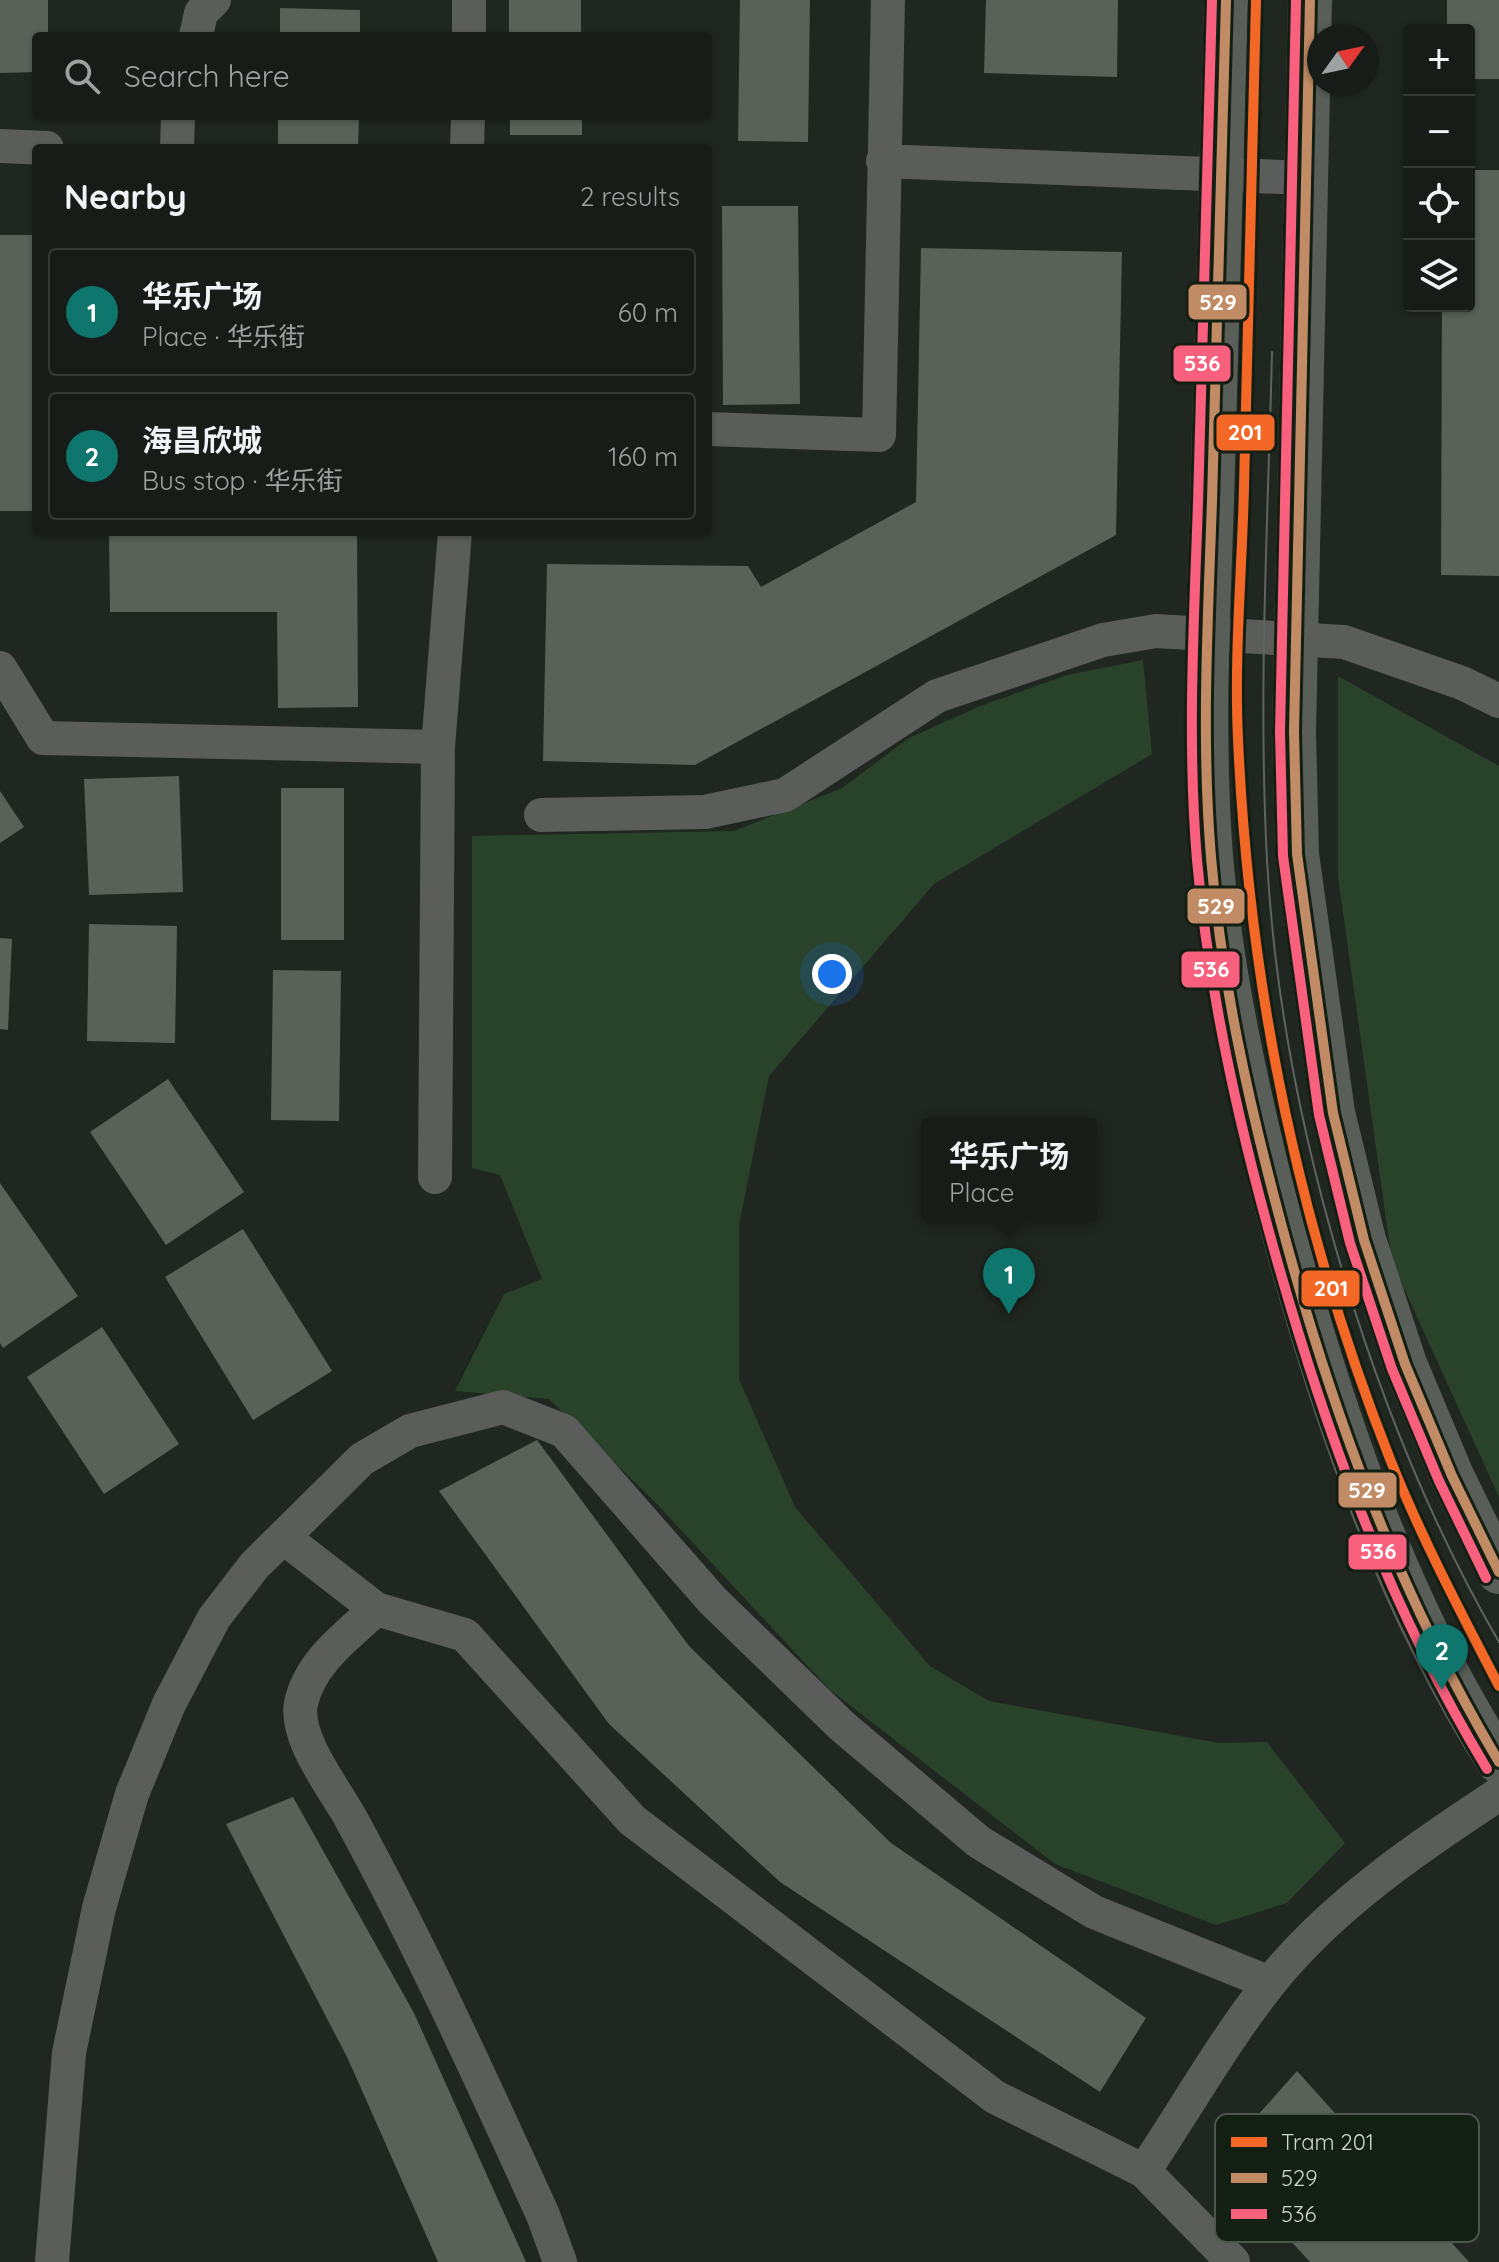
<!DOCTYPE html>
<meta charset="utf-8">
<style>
:root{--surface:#181c18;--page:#252925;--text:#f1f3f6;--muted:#9fa1a2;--line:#363a37;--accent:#0f766e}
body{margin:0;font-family:Quicksand,"Noto Sans SC",sans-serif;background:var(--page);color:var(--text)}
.controls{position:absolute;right:24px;top:24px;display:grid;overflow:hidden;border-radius:8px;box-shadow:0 2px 6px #0004}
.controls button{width:72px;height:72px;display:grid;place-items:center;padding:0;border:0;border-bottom:2px solid var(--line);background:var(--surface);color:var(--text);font:40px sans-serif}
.compass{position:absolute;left:1307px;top:24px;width:72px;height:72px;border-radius:50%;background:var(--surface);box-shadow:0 2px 6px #0004;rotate:57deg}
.you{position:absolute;left:832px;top:974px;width:28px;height:28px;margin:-20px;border:6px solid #fff;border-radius:50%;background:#1a73e8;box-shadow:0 0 0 12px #1a73e833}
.badge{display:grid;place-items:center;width:52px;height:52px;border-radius:50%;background:var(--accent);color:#fff;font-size:26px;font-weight:700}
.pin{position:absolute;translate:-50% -66px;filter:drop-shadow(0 2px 4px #0008)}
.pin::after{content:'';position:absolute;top:42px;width:28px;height:24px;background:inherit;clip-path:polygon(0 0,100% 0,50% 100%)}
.popup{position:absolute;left:921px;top:1118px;width:176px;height:104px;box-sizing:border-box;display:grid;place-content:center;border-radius:8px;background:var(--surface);filter:drop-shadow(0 2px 6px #0005);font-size:26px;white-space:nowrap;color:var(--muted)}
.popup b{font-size:30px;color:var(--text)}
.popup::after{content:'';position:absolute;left:50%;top:100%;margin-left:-16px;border:16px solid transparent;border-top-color:var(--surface)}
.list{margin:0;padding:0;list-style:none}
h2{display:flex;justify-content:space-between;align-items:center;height:104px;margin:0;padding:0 32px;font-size:34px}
h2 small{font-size:26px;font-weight:400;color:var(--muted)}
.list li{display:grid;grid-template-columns:52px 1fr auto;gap:24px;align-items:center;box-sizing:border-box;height:128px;margin:0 16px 16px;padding:0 16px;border:2px solid var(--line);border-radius:8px}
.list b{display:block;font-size:30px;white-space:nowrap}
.list p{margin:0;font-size:26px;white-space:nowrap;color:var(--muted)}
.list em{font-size:26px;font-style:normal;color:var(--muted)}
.icon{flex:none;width:44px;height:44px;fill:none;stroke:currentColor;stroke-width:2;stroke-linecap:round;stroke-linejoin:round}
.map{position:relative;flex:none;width:1499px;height:2262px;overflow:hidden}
.search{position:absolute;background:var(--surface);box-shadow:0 2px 6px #0004;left:32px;top:32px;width:680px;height:88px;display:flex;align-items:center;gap:20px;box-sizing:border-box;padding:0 28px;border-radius:8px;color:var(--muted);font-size:30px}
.panel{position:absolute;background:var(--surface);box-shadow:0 2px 6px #0004;left:32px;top:144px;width:680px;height:392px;border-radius:8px}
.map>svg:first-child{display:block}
.green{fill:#29422a}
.building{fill:#596259}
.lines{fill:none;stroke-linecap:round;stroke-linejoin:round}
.minor{stroke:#5b5d5b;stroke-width:34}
.trunk{stroke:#595e59;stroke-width:44}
.tram{stroke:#606460;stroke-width:2}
.bus-1-casing{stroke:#141f14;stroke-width:16}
.bus-2-casing{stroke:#141f14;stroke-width:16}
.bus-1{stroke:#c18c65;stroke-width:10}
.bus-2{stroke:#f8607d;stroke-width:10}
.tram-1-casing{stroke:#141f14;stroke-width:16}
.tram-1{stroke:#f36827;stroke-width:10}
.key{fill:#141f14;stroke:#4c564c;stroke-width:2}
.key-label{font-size:22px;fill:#cdd5cd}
.line-badge{stroke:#141f14;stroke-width:3}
.badge-label{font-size:22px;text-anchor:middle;font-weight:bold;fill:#fff}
</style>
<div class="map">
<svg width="1499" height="2262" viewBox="0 0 1499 2262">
<rect width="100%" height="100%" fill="#202620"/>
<path class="green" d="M 1143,660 L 1152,754 L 934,884 L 769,1076 L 739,1225 L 739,1379 L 795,1507 L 930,1666 L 989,1701 L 1219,1743 L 1267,1742 L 1345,1843 L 1287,1903 L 1216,1925 L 1055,1864 L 830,1690 L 654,1501 L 549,1399 L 455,1391 L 504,1294 L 542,1279 L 500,1175 L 472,1168 L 472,836 L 734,831 L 842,788 L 909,738 L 978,707 L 1067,675 Z
M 1338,676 L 1499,766 L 1499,1497 L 1392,1262 L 1338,877 Z"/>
<path class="building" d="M 0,0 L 48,0 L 48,36 L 36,36 L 36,72 L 0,73 Z
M 509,0 L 581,0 L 581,36 L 509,36 Z
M 740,0 L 810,0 L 808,142 L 738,141 Z
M 986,0 L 1118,0 L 1117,77 L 984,73 Z
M 1447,0 L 1499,0 L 1499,79 L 1469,79 L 1469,30 L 1447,30 Z
M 280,8 L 360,10 L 360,36 L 280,36 Z
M 278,116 L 359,116 L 358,148 L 278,148 Z
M 510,116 L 582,116 L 582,135 L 510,135 Z
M 1469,170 L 1499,170 L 1499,576 L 1441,575 L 1442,306 L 1469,306 Z
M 722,206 L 798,206 L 800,404 L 723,405 Z
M 0,235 L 32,235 L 36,511 L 0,511 Z
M 921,248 L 1122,252 L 1116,535 L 695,765 L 543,761 L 547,564 L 748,566 L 761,587 L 916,502 Z
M 109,532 L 357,532 L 358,707 L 278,708 L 277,612 L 110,612 Z
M 179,776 L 183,892 L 89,895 L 84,779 Z
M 281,788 L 344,788 L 344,940 L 281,940 Z
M 0,791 L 24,827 L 0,843 Z
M 89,924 L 177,926 L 175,1043 L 87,1041 Z
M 0,938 L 12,939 L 8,1030 L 0,1029 Z
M 273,970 L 341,971 L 339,1121 L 271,1120 Z
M 168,1079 L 244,1192 L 166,1245 L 90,1132 Z
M 0,1183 L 78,1296 L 3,1348 L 0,1343 Z
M 243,1229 L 332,1371 L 253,1420 L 165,1277 Z
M 102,1327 L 179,1444 L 104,1494 L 27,1377 Z
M 537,1440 L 689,1646 L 891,1843 L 1146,2018 L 1100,2092 L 780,1882 L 609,1724 L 439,1491 Z
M 293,1797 L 414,2013 L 526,2262 L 438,2262 L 348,2059 L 226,1824 Z
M 1297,2071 L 1469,2262 L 1310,2262 L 1217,2161 Z"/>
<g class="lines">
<path class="minor" d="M 196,36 L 201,13 L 214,0
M 469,36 L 469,0
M 0,146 L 47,148
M 177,148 L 178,116
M 467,148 L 468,116
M 883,161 L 1306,178
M 708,429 L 879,435 L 888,0
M 0,668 L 43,738 L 438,747
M 541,815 L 705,812 L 785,795 L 937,696 L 1103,640 L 1156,631 L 1344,642 L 1462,683 L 1499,701
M 435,1177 L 438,747 L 455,532
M 283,1537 L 376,1609 L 465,1635 L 632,1820 L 995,2097 L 1144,2171 L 1233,2262
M 376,1609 C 347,1636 310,1662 301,1703 C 294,1738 334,1788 350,1817 C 421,1947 482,2081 543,2215 L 560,2262
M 1144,2171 C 1185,2110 1223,2042 1269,1984 C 1331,1906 1417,1848 1499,1794
M 52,2262 L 69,2053 L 99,1908 L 132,1794 L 169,1704 L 214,1618 L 254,1566 L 362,1459 L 410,1431 L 503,1407 L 564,1431 L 713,1601 L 842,1726 L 979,1842 L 1094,1912 L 1270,1983"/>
<path class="trunk" d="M 1226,0 C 1221,167 1216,334 1212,501 C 1208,619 1202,738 1211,856 C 1221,971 1246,1086 1274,1197 C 1324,1388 1391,1595 1499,1762
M 1310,0 L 1294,732 L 1297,854 L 1333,1113 L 1364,1240 L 1405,1364 L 1452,1476 L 1499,1572"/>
<path class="tram" d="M 1272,352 C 1268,521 1258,691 1267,860 C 1281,1115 1371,1421 1499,1642"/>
<g class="bus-1-casing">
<path id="bus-1" d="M 1226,0 C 1221,167 1217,334 1212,501 C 1208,619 1201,738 1211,857 C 1221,980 1249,1104 1281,1223 C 1332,1413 1398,1593 1499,1762
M 1310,0 L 1294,732 L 1297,854 L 1333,1113 L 1364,1240 L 1405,1364 L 1452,1476 L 1499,1572"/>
</g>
<g class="bus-2-casing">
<path id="bus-2" d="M 1212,0 C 1207,168 1203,336 1198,503 C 1194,622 1187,742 1197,860 C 1208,985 1235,1108 1268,1228 C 1320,1418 1385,1600 1487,1769
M 1296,0 L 1280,732 L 1283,856 L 1319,1115 L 1350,1243 L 1392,1369 L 1439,1481 L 1486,1578"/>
</g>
<use href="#bus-1" class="bus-1"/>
<use href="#bus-2" class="bus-2"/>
<g class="tram-1-casing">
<path id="tram-1" d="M 1256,0 C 1252,162 1248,325 1244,487 C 1242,571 1234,655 1238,739 C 1249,986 1299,1229 1390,1459 C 1421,1537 1460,1611 1499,1686"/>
</g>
<use href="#tram-1" class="tram-1"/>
</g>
<rect x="1215" y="2114" width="264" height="128" rx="12" class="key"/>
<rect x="1231" y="2137" width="36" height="10" fill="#f36827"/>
<rect x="1231" y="2173" width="36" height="10" fill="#c18c65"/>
<rect x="1231" y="2209" width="36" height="10" fill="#f8607d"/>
<g class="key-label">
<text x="1281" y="2150">Tram 201</text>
<text x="1281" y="2186">529</text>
<text x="1281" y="2222">536</text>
</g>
<g class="line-badge">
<rect x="1187" y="283" width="61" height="38" rx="8" fill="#c18c65"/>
<rect x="1172" y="344" width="60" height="39" rx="8" fill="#f8607d"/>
<rect x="1215" y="413" width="61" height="39" rx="8" fill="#f36827"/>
<rect x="1186" y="887" width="60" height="38" rx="8" fill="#c18c65"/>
<rect x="1180" y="950" width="61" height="39" rx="8" fill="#f8607d"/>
<rect x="1300" y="1269" width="61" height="39" rx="8" fill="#f36827"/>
<rect x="1337" y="1471" width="61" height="38" rx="8" fill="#c18c65"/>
<rect x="1347" y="1533" width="61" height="38" rx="8" fill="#f8607d"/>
</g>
<g class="badge-label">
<text x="1218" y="310">529</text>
<text x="1202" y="371">536</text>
<text x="1245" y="440">201</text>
<text x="1216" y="914">529</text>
<text x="1211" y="977">536</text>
<text x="1331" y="1296">201</text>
<text x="1367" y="1498">529</text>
<text x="1378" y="1559">536</text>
</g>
</svg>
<div class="controls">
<button>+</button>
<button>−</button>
<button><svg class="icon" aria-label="locate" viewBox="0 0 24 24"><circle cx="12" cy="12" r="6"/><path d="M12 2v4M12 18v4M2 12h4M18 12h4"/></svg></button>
<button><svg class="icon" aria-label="layers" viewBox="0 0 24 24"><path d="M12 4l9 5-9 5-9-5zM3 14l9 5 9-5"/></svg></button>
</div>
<svg class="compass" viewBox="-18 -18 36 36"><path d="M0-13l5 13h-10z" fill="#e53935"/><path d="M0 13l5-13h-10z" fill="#9fa1a2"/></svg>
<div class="you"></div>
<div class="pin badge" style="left:1009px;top:1314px">1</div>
<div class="popup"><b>华乐广场</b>Place</div>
<div class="pin badge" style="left:1442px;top:1690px">2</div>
<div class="search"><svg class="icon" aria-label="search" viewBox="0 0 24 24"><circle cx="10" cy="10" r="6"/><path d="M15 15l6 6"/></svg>Search here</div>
<section class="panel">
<h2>Nearby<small>2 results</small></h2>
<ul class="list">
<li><span class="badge">1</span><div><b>华乐广场</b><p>Place · 华乐街</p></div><em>60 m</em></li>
<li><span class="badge">2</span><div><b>海昌欣城</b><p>Bus stop · 华乐街</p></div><em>160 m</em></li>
</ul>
</section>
</div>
